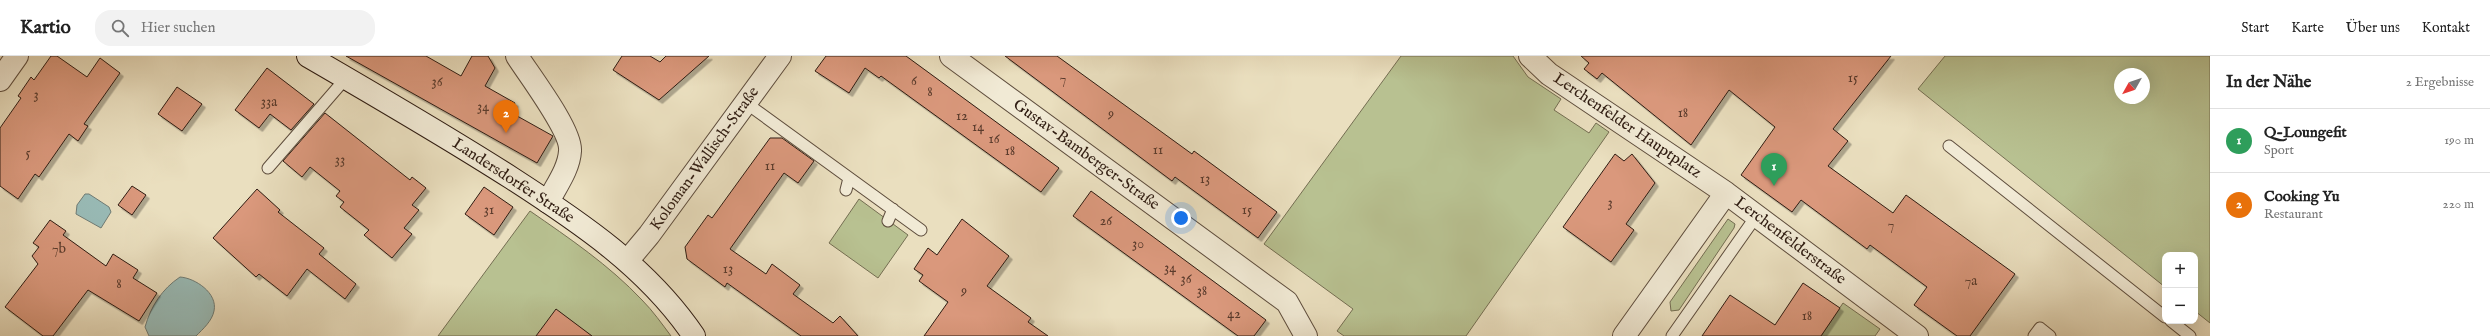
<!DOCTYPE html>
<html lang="de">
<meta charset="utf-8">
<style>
:root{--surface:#fff;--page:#f2f2f2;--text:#222;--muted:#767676;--line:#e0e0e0;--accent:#8f2418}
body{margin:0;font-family:"IM FELL English",serif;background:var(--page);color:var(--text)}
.controls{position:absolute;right:12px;bottom:12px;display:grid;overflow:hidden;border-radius:8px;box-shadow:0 4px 16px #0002}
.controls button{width:36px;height:36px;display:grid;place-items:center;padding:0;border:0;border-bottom:1px solid var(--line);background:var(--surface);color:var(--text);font:20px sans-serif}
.compass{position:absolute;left:2114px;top:12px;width:36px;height:36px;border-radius:50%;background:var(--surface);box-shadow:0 4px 16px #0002;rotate:230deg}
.you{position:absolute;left:1181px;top:162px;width:14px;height:14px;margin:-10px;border:3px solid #fff;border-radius:50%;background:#1a73e8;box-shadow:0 0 0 6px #1a73e833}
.badge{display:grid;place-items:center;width:26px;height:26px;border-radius:50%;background:var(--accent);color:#fff;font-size:13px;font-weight:700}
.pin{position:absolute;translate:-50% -33px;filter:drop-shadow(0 1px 2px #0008)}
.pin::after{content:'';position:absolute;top:21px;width:14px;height:12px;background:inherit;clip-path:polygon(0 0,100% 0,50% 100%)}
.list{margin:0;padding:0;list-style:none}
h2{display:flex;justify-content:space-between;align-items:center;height:52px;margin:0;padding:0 16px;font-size:17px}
h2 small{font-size:13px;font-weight:400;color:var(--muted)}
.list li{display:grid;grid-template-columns:26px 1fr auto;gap:12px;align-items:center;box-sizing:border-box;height:64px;padding:0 16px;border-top:1px solid var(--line)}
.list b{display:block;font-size:15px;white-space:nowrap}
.list p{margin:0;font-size:13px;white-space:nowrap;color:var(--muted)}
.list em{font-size:13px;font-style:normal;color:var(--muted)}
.icon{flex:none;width:22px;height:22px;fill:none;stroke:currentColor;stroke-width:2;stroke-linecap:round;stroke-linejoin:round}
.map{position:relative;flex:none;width:2210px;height:280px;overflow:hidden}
header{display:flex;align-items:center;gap:24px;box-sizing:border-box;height:56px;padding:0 20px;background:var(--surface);border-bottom:1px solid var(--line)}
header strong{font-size:19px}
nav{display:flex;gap:22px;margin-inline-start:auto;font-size:14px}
.search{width:280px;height:36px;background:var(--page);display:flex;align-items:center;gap:10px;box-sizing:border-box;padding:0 14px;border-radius:16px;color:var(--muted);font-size:15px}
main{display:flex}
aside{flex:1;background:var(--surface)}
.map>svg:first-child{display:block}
.green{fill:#b8c191;stroke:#746e52;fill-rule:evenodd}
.water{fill:#99bcb8;stroke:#6f7c76}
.building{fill:#da987c;stroke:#2f1c12;filter:url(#shadow)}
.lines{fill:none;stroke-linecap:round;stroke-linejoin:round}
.lane-casing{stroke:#5e4d3d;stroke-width:13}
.street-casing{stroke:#5e4d3d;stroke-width:24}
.secondary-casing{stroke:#2f1c12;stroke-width:24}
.lane{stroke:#f1ead5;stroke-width:11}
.street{stroke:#f1ead5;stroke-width:22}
.secondary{stroke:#f1ead5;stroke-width:22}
.labels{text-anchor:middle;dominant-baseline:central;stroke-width:4;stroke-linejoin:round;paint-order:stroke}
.number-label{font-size:14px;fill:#5a3b2c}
.street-label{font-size:16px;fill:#2f1c12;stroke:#f1ead5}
</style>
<header>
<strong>Kartio</strong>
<div class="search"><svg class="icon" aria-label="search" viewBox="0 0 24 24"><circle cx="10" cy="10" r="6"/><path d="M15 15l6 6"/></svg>Hier suchen</div>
<nav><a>Start</a><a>Karte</a><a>Über uns</a><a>Kontakt</a></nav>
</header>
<main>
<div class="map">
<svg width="2210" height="280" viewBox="0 0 2210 280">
<defs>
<filter id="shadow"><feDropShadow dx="3.5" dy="3.5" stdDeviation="0" flood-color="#0004"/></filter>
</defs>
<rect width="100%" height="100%" fill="#eadfbf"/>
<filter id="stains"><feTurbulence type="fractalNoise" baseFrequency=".005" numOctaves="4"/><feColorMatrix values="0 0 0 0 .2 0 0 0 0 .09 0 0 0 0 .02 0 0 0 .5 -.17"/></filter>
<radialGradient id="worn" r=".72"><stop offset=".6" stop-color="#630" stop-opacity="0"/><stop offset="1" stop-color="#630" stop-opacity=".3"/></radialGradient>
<path class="green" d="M 1401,0 L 1513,0 L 1528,21 L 1561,43 L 1554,54 L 1589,77 L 1596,67 L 1609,76 L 1466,280 L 1344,280 L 1337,275 L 1353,253 L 1264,188 Z
M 1945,0 L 2210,0 L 2210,267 L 2195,255 L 2195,199 L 2165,199 L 2165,231 L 1918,33 ZM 2120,18 L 2144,18 L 2144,42 L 2120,42 Z
M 859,143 L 908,179 L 878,222 L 829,187 Z
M 530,155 C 569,182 609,209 642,244 C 653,255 662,268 671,280 L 438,280 Z
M 1728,163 L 1735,168 L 1734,172 L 1679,254 L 1671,255 L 1670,246 Z
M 1843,247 L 1880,273 L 1875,280 L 1821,280 Z"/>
<path class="water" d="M 85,138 L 89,138 L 109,151 L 111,156 L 101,172 L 76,158 L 77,149 Z
M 180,221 C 195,222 218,237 214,255 C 212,265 203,273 196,280 L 149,280 L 145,271 C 151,250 162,233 180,221 Z"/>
<path class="building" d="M 51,0 L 57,0 L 87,21 L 100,2 L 120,17 L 84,68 L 88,70 L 78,85 L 69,78 L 39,121 L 35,118 L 18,143 L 0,130 L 0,72 L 21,42 L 18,40 L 31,21 L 34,24 Z
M 346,0 L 426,0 L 461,20 L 472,0 L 488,0 L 495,12 L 485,30 L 515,47 L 510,56 L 553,80 L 537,107 Z
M 622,0 L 650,0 L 660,6 L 666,0 L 709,0 L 659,44 L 613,14 Z
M 826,0 L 906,0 L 1059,112 L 1041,136 L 881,20 L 879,22 L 865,12 L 849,37 L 815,15 Z
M 1005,0 L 1057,0 L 1192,98 L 1194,95 L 1277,156 L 1258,182 L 1175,121 L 1172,125 Z
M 1581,0 L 1891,0 L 1833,73 L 1848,85 L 1828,110 L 1893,157 L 1906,139 L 2015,218 L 1970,280 L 1957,280 L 1914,249 L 1927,231 L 1870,189 L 1867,193 L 1801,144 L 1792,156 L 1741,119 L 1775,71 L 1729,34 L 1691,89 L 1602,17 L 1597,23 L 1584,13 L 1589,7 Z
M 267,12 L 314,48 L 291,74 L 270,58 L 259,72 L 235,54 Z
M 177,31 L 202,48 L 182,75 L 158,58 Z
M 325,57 L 410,124 L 412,121 L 426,132 L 412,149 L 419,154 L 404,172 L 412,178 L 392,202 L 364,179 L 369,174 L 340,151 L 344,146 L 336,140 L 340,135 L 310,111 L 302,121 L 283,105 Z
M 770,82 L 782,82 L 814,105 L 798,127 L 784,117 L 730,193 L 766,218 L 772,208 L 800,229 L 793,238 L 833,267 L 840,260 L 858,280 L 801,280 L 727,227 L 725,231 L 687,203 L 685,191 L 708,159 L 712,162 Z
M 1615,98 L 1624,105 L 1632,98 L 1655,127 L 1626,168 L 1634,174 L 1611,206 L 1563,171 Z
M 132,130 L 146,139 L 132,159 L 118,149 Z
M 484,131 L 513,151 L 494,179 L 465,158 Z
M 257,133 L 280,154 L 278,156 L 324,192 L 319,198 L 356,228 L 345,243 L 307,213 L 287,240 L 259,218 L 256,221 L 213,182 Z
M 1091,135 L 1266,264 L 1254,280 L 1238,280 L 1073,160 Z
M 962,163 L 1009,200 L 987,230 L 1031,262 L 1028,266 L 1048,280 L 924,280 L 948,246 L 919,225 L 923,219 L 914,213 L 928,192 L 937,199 Z
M 50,164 L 66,175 L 63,179 L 106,210 L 113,198 L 138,214 L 133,222 L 157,237 L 139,265 L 88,234 L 53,280 L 43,280 L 5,251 L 38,208 L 32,200 L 39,191 L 33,187 Z
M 1803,227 L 1840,252 L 1821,280 L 1702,280 L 1730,239 L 1775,269 Z
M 556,253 L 592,280 L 536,280 Z"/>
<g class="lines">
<g class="lane-casing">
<path id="lane" d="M 746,47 L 921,174
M 1949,90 L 2165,261
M 268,112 L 346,22
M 846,134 L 849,122
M 888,165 L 893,153
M 2171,265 L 2190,280
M 1672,280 L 1757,159
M 2034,280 L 2040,272 L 2050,280"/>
</g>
<g class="street-casing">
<path id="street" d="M 517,0 C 529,19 572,75 570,95 C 569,113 556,130 548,146
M 951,0 L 1287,246 L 1306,280
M 1530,0 L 1549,18 L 1726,137
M 0,24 L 17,0
M 628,204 L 649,179 L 780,0
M 1624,280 L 1726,137 L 1917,280"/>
</g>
<g class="secondary-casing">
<path id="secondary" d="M 308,0 C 377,40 446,80 513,123 C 581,167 648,212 694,280"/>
</g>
<use href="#lane" class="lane"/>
<use href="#street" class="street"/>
<use href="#secondary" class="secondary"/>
</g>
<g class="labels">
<g class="number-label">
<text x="1853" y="22">15</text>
<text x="1063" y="23">7</text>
<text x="914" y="25">6</text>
<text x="437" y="26">36</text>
<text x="930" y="36">8</text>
<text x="36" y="39">3</text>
<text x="269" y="46">33a</text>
<text x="483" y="51">34</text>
<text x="1683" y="57">18</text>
<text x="1111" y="58">9</text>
<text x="962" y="60">12</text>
<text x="978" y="71">14</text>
<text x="994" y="83">16</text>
<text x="1158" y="94">11</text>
<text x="1010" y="95">18</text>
<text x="28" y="97">5</text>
<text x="340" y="104">33</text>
<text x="770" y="110">11</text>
<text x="1205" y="123">13</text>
<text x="1610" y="147">3</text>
<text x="489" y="154">31</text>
<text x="1247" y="154">15</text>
<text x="1106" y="165">26</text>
<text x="1891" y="169">7</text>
<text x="1138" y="188">30</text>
<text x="59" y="193">7b</text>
<text x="1170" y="212">34</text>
<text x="728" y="213">13</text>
<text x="1186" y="223">36</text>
<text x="1971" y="225">7a</text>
<text x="119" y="228">8</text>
<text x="964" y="235">9</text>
<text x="1202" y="235">38</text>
<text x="1234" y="258">42</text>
<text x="1807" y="260">18</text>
</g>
<g class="street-label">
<text transform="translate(1627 70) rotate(34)">Lerchenfelder Hauptplatz</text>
<text transform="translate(1086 99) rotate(36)">Gustav-Bamberger-Straße</text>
<text transform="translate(705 103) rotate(-54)">Koloman-Wallisch-Straße</text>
<text transform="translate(513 125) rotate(33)">Landersdorfer Straße</text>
<text transform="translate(1790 185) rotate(37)">Lerchenfelderstraße</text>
</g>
</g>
<rect width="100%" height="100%" filter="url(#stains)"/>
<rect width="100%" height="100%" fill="url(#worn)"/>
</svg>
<div class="controls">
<button>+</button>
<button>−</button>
</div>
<svg class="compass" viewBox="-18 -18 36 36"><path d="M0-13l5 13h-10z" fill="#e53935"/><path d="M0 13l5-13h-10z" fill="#767676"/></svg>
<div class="you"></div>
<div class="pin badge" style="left:1774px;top:130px;background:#2e9e5b">1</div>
<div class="pin badge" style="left:506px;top:77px;background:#e8710a">2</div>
</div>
<aside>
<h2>In der Nähe<small>2 Ergebnisse</small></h2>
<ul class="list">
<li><span class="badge" style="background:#2e9e5b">1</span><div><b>Q-Loungefit</b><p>Sport</p></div><em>190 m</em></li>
<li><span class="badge" style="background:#e8710a">2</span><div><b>Cooking Yu</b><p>Restaurant</p></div><em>220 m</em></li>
</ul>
</aside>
</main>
